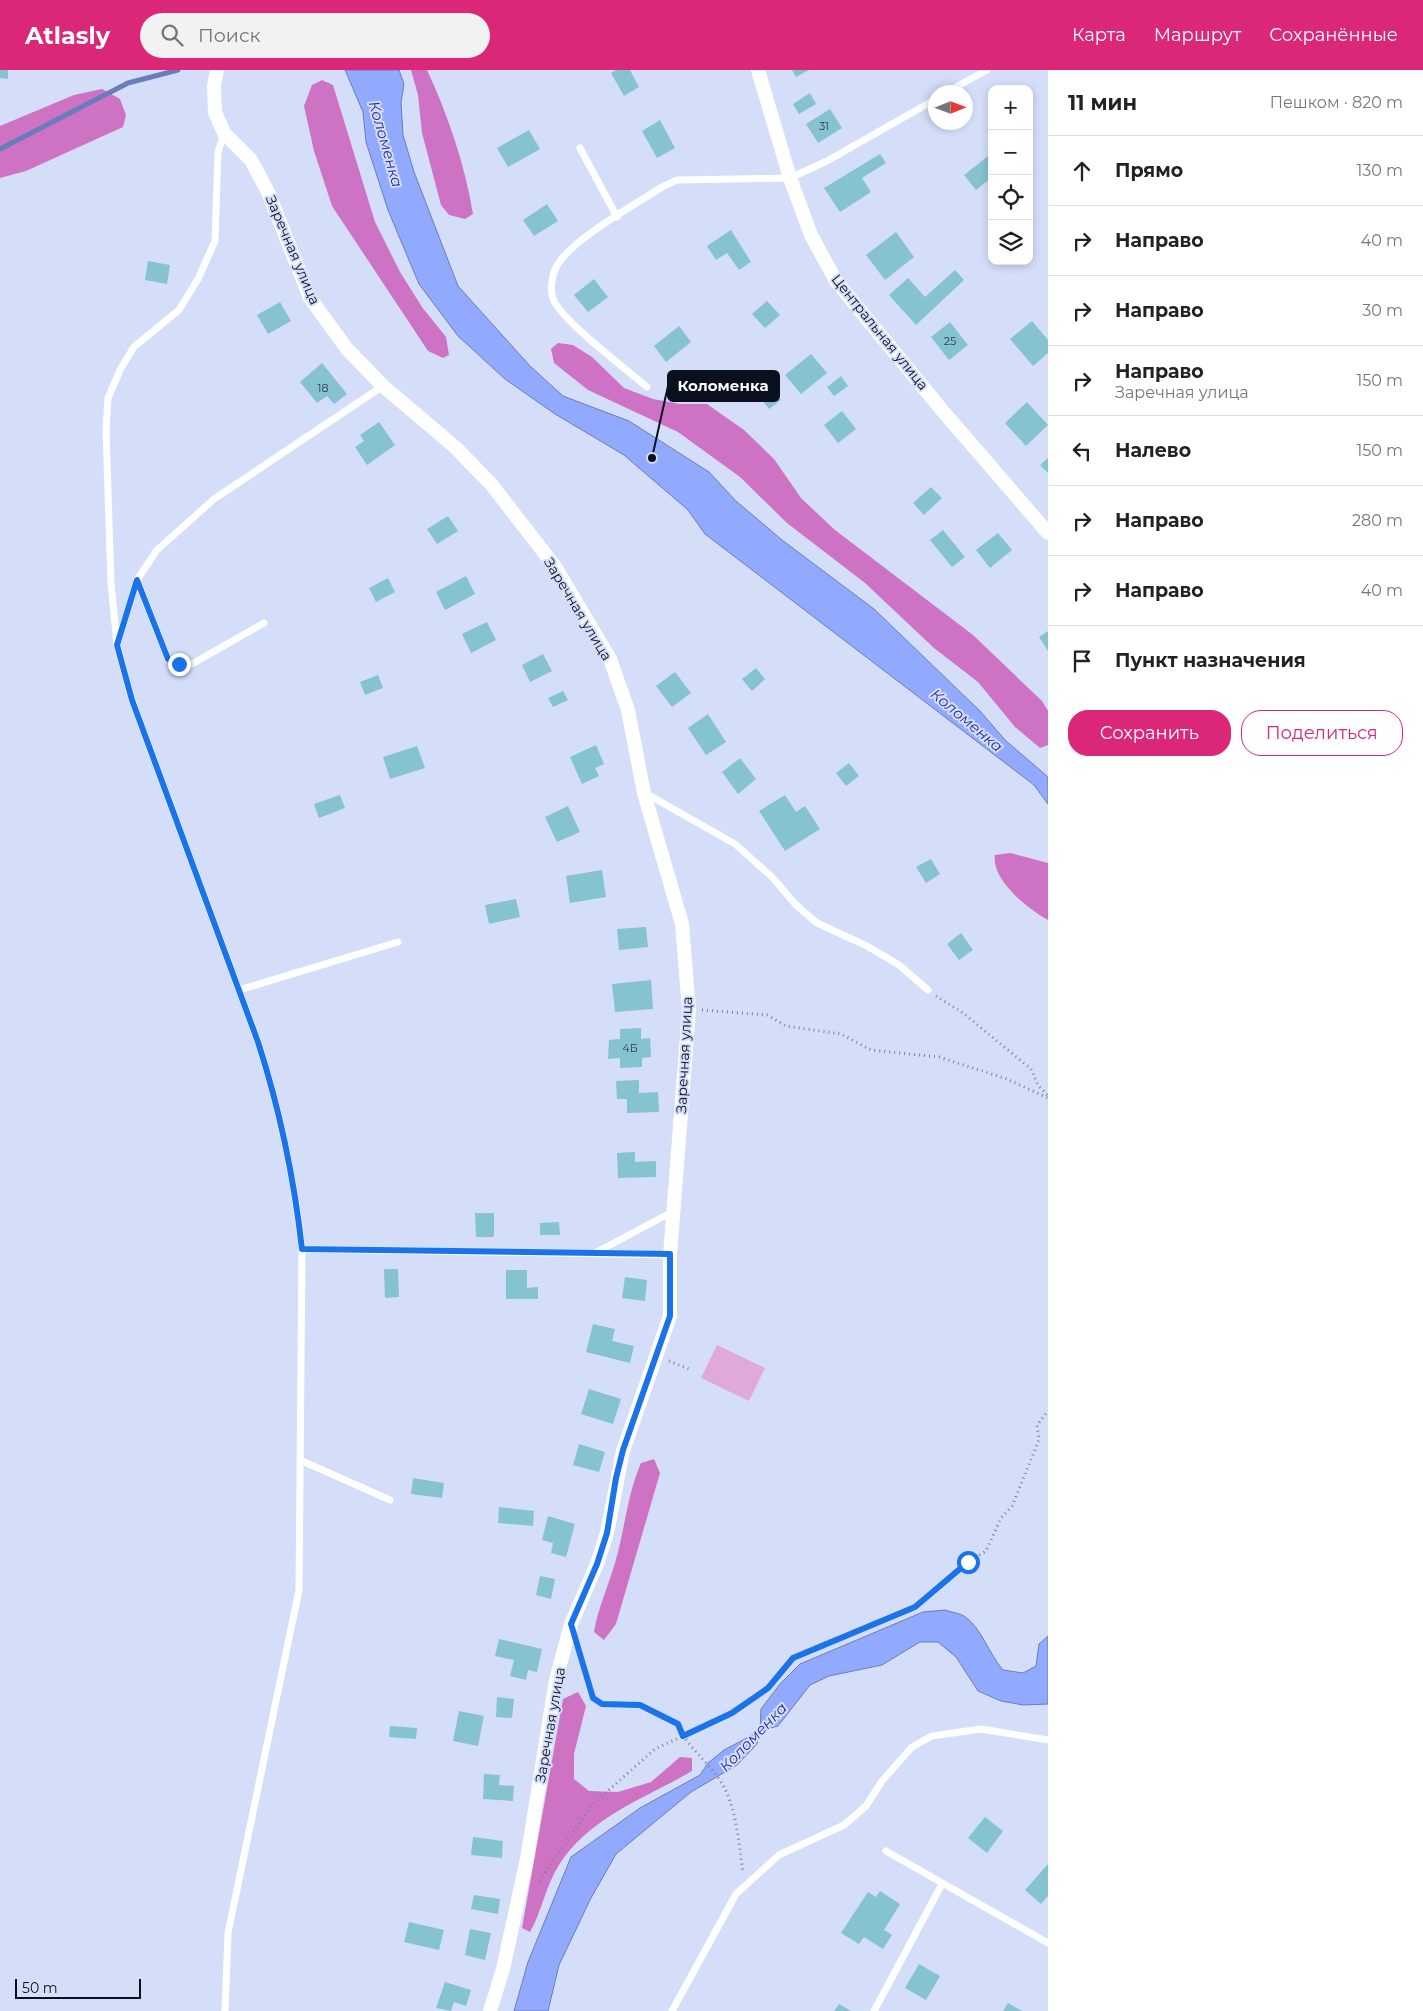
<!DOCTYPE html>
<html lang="ru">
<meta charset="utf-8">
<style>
:root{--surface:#fff;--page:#f2f2f2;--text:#222;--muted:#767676;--line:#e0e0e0;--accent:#db2777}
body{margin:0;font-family:Montserrat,sans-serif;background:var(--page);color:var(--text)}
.controls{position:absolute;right:15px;top:15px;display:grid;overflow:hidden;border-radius:10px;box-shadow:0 2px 8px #0003}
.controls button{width:45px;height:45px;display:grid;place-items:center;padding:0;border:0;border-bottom:1px solid var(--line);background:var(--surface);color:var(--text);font:25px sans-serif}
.compass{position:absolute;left:928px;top:15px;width:45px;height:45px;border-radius:50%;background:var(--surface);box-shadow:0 2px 8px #0003;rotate:89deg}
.scale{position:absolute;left:15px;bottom:12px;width:126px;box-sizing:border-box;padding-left:5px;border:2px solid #0b101f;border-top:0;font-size:14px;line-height:18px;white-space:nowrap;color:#0b101f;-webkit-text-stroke:4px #d4def9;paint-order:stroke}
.stop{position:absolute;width:15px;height:15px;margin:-11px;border:4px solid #1a73e8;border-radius:50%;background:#fff}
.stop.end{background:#1a73e8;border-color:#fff;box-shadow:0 1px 5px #0008}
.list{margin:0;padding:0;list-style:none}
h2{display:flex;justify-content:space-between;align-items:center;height:65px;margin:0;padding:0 20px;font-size:21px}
h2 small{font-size:16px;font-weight:400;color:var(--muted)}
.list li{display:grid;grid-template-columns:32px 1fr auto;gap:15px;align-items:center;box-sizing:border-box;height:70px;padding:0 20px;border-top:1px solid var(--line)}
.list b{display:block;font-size:19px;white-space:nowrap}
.list p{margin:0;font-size:16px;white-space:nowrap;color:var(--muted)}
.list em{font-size:16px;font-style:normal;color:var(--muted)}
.actions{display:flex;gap:10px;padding:15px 20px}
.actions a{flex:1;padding:11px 0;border:1px solid var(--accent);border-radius:20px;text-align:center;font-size:18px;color:var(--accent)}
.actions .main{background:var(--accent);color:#fff}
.icon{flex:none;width:28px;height:28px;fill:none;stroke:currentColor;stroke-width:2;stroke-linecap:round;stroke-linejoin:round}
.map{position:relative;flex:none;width:1048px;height:1941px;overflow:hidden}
header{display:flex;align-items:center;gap:30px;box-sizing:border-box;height:70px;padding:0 25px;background:var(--accent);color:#fff}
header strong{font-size:24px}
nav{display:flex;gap:28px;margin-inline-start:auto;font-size:18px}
.search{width:350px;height:45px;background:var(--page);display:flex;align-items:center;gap:12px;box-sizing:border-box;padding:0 18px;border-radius:28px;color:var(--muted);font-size:19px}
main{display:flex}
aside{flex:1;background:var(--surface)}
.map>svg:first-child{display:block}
.green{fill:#e1a8da}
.forest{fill:#ce72c4}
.water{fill:#92aafe;stroke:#6a7cbb}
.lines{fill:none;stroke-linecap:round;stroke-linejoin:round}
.stream{stroke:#6a7cbb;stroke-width:5}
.building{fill:#85c3cf}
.path{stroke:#7b8399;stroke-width:3;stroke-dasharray:1 4;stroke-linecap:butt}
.service{stroke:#fff;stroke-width:7}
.minor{stroke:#fff;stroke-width:14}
.route{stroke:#1a73e8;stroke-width:6}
.labels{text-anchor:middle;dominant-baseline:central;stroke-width:4;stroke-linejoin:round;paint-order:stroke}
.number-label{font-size:11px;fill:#2a3d4b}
.street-label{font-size:14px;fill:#0b101f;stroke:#d4def9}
.water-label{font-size:15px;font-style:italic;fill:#242ca1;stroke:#d4def9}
.leader{fill:none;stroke:#0b101f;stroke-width:2}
.callout-dot{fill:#0b101f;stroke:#d4def9;stroke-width:2}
.callout{fill:#0b101f;stroke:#0b101f;stroke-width:2}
.callout-label{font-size:15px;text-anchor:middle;font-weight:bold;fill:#fff}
</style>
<header>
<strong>Atlasly</strong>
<div class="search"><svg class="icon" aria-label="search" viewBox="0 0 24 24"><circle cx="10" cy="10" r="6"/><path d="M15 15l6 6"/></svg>Поиск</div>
<nav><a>Карта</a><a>Маршрут</a><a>Сохранённые</a></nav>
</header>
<main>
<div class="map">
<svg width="1048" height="1941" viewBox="0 0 1048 1941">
<rect width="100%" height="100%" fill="#d4def9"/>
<path class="green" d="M 717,1275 L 765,1298 L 749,1331 L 701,1308 Z"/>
<path class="forest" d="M 411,0 L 427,0 C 448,45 465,95 473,144 L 465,149 L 449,145 L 441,135 L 422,63 L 418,25 Z
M 322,10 L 333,15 L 375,152 L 400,202 L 422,237 L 446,267 L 449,285 L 443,288 L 428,281 L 332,136 L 314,81 L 304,36 L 312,15 Z
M 102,19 L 120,29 L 126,45 L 123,57 L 26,101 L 0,108 L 0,56 L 74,25 Z
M 558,273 L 573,275 L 592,287 L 624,318 L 653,329 L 680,334 L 707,334 L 744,360 L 774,389 L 801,428 L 835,460 L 973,565 L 1042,631 L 1048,641 L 1048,675 L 1040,678 L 1015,657 L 978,612 L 934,578 L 865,513 L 787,453 L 740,407 L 678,362 L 588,320 L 554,293 L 551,279 Z
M 1010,783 L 1048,793 L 1048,850 C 1028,839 991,810 995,785 Z
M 654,1389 L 660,1403 L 616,1554 L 604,1570 L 594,1562 C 598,1538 608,1517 615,1493 C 625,1459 627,1425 641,1393 Z
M 578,1622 L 586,1636 L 574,1684 L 574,1709 L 589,1721 L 618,1722 L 651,1712 L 680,1687 L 692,1688 L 692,1701 C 646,1728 589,1747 559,1795 C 546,1815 542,1841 530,1862 L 522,1858 L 563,1629 Z"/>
<path class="water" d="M 345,0 L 399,0 L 404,14 L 401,33 L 403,65 L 414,102 L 458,216 L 530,296 L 563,326 L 629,351 L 709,402 L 736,431 L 782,470 L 874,539 L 980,641 L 1005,670 L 1048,707 L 1048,734 L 1034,715 L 705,464 L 688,440 L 624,385 L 555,344 L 505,309 L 458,266 L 419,214 L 388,140 L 366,72 L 363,42 Z
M 945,1540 C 950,1542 959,1543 964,1546 C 981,1557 989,1584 1003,1600 L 1023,1603 L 1036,1596 L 1039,1574 L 1048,1566 L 1048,1634 L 1023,1635 L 1001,1631 L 978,1621 L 956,1587 L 938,1572 L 920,1572 L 882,1595 L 829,1606 L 810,1615 L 778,1656 L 760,1661 L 757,1674 L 737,1695 L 691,1722 L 616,1784 L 591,1828 L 559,1895 L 548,1941 L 514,1941 L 528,1892 L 571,1787 L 640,1738 L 700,1705 L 708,1693 L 724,1680 L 760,1661 L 761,1639 L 780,1614 L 800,1594 L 923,1542 Z"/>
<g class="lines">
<path class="stream" d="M 0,79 L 128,13 L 178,0"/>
</g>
<path class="building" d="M 0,0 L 8,0 L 8,9 L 0,8 Z
M 616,0 L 630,0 L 639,17 L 624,26 L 611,3 Z
M 792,0 L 809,0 L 796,7 Z
M 810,23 L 816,34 L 799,44 L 793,34 Z
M 830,39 L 842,58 L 818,73 L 806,54 Z
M 660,50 L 675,78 L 657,88 L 642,61 Z
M 529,60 L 540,79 L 508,97 L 497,78 Z
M 992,83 L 992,107 L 976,120 L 964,105 Z
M 880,84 L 886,93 L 862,108 L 871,122 L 840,142 L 824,118 Z
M 547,134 L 558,151 L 534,166 L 523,150 Z
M 731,160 L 751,192 L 739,200 L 727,183 L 716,190 L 707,176 Z
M 896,162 L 914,187 L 885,210 L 866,185 Z
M 148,191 L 170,195 L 167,214 L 145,210 Z
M 955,200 L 964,210 L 916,255 L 889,225 L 908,208 L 925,227 Z
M 594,209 L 608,227 L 588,242 L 574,225 Z
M 767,231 L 780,245 L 765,258 L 752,244 Z
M 280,232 L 291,251 L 268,264 L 257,245 Z
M 1032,251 L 1048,270 L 1048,283 L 1033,296 L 1010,269 Z
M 950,252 L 968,275 L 949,290 L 931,267 Z
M 679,256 L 691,272 L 666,292 L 654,276 Z
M 811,284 L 827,303 L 801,324 L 785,305 Z
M 322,293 L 347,324 L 334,334 L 327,326 L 317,333 L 300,312 Z
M 841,306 L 848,316 L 834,326 L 827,317 Z
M 770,315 L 781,330 L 769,339 L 758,325 Z
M 1027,332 L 1048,355 L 1026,376 L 1005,353 Z
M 842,341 L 856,359 L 838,373 L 824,355 Z
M 379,352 L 395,375 L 367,395 L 355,377 L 364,371 L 360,365 Z
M 1048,388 L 1048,403 L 1040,395 Z
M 931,417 L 942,428 L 924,445 L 913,433 Z
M 448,446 L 458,461 L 437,474 L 427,459 Z
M 943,460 L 965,487 L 952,497 L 930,470 Z
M 998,463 L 1012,480 L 990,498 L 976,480 Z
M 466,506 L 475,524 L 445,540 L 436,522 Z
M 388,508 L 395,522 L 376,532 L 369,518 Z
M 487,552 L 496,570 L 471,583 L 462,564 Z
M 1048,561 L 1048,581 L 1039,567 Z
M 543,584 L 552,601 L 530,612 L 522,595 Z
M 756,598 L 765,609 L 752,621 L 742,609 Z
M 675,602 L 691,623 L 672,637 L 656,616 Z
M 378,605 L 383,618 L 365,625 L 360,612 Z
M 563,621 L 568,630 L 553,637 L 548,628 Z
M 708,644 L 726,672 L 706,685 L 688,658 Z
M 596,675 L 604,694 L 595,698 L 599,706 L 582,714 L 570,687 Z
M 417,676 L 425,698 L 390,709 L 383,687 Z
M 740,688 L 756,709 L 738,724 L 722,702 Z
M 849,693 L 859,706 L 846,716 L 836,703 Z
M 340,725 L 345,738 L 319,748 L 314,734 Z
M 785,725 L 796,742 L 805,736 L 820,759 L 785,781 L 759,741 Z
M 568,736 L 580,762 L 557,772 L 545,747 Z
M 931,789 L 940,804 L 926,813 L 916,797 Z
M 602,800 L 606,827 L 570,833 L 566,806 Z
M 516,829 L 520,847 L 489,854 L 485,835 Z
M 646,857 L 648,877 L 619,880 L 617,859 Z
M 961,863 L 973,880 L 959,890 L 947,874 Z
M 651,910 L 653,939 L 615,942 L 612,914 Z
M 641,958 L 641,969 L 650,968 L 651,987 L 642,988 L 642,997 L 620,998 L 620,988 L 608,989 L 609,970 L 620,969 L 620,959 Z
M 639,1010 L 639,1023 L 658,1022 L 659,1042 L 627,1043 L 627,1029 L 617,1029 L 616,1011 Z
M 635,1082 L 635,1092 L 656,1091 L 656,1107 L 618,1108 L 617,1083 Z
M 475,1143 L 494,1143 L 494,1167 L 476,1167 Z
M 559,1152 L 560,1165 L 540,1165 L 540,1153 Z
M 384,1199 L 398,1199 L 399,1227 L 385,1228 Z
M 506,1200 L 527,1200 L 527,1218 L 538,1217 L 538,1229 L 506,1229 Z
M 625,1207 L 647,1210 L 645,1231 L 622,1228 Z
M 593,1254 L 615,1259 L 612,1271 L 634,1276 L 630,1293 L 586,1282 Z
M 589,1319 L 621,1329 L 613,1354 L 581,1344 Z
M 579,1374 L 605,1382 L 599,1402 L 573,1395 Z
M 413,1408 L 444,1413 L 442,1428 L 411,1424 Z
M 499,1437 L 534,1441 L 533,1456 L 498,1453 Z
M 548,1446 L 575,1454 L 566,1487 L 551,1483 L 553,1473 L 542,1470 Z
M 540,1506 L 555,1509 L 551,1529 L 536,1525 Z
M 499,1569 L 542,1579 L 537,1602 L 528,1600 L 526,1610 L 510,1606 L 514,1590 L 495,1586 Z
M 497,1627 L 514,1629 L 512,1648 L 496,1647 Z
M 459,1641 L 484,1646 L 478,1676 L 453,1671 Z
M 390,1656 L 417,1658 L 416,1669 L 389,1667 Z
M 484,1704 L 500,1705 L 499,1715 L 514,1716 L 513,1731 L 483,1729 Z
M 985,1747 L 1003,1761 L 987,1783 L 968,1768 Z
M 473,1767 L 503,1771 L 502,1788 L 471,1785 Z
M 1048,1794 L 1048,1826 L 1041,1834 L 1025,1820 Z
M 880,1821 L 900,1834 L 884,1860 L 892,1865 L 883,1879 L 864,1867 L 859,1874 L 841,1863 L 868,1822 L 876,1827 Z
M 474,1825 L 500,1829 L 498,1844 L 471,1839 Z
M 409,1852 L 444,1860 L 439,1880 L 404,1872 Z
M 470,1859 L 491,1863 L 485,1890 L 465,1885 Z
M 919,1894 L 940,1906 L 926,1930 L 905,1918 Z
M 445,1912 L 471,1920 L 466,1936 L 454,1932 L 451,1941 L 436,1938 Z
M 1008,1933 L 1022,1941 L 1003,1941 Z
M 839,1934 L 851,1941 L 834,1941 Z"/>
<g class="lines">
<path class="path" d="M 936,926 L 963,943 L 1031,999 L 1038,1015 L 1048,1026
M 702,940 L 767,945 L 786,956 L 841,964 L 871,980 L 939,987 L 1007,1009 L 1048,1028
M 669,1291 L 691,1300
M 580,1583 L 593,1628 L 602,1634 L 640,1635 L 677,1654 C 688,1679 713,1695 725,1719 C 737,1743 739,1776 743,1802
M 539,1811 L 592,1735 L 655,1679 L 732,1643 L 768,1618 L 793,1588 L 807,1580 L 915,1537 L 968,1492 L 986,1481 L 1001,1448 L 1012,1436 L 1039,1370 L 1037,1355 L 1048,1341"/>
<path class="service" d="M 947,22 L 987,0
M 224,63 L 218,82 L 215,171 L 198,209 L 179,240 L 134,277 L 121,298 L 108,328 L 106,361 L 111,513 L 117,575 L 132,630 L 258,972 C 280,1040 294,1108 302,1179
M 580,78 L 617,147
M 647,317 C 625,298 565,253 554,231 C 549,221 552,203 558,194 C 574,168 635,135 662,117 L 677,110 L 790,108 L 827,91 L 936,29
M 137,510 L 168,589 L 179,594 L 192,594 L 264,553
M 118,572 L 137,510 L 157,480 L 214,429 L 383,316
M 645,723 L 735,774 L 772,807 L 796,835 L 817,853 L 867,876 L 899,895 L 928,920
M 239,920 L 398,872
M 595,1183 L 674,1141
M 300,1390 L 390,1430
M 886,1781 L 1048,1873
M 225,1941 L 228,1863 L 299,1520 L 302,1179 L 670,1185
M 672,1941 L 736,1824 L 779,1785 L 844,1755 L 866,1736 L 882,1711 L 912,1677 L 932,1666 L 981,1659 L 1048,1670
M 874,1941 L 942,1814"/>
<path class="minor" d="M 217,0 L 214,16 L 215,42 L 224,63 L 251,90 L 268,122 L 310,228 L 347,279 L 383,316 L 455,377 L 491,414 L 556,498 L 610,589 L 628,640 L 644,723 L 682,854 L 689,940 L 670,1185 L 670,1246 L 623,1381 L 607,1463 L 597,1494 L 571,1554 L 556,1610 L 527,1789 L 503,1899 L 490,1941
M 758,0 L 790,108 L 811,165 L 836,211 L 941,339 L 1048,463"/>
</g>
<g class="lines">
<path class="route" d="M 179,594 L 168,589 L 137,510 L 117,575 L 132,630 L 258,972 C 280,1040 294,1108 302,1179 L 670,1184 L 670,1246 L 623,1380 L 616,1408 L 607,1463 L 597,1494 L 571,1554 L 593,1628 L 602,1634 L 640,1635 L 678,1654 L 683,1666 L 732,1643 L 768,1618 L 793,1588 L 915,1537 L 968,1492"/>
</g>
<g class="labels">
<g class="number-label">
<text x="824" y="56">31</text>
<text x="950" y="271">25</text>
<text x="323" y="318">18</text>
<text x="630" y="978">4Б</text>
</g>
<g class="street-label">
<text transform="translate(293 180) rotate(67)">Заречная улица</text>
<text transform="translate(880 262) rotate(51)">Центральная улица</text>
<text transform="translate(578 539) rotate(59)">Заречная улица</text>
<text transform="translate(684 985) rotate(-87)">Заречная улица</text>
<text transform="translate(550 1655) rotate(-80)">Заречная улица</text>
</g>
<g class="water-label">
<text transform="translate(386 74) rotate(74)">Коломенка</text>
<text transform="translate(967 650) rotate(40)">Коломенка</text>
<text transform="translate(753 1667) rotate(-46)">Коломенка</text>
</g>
</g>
<path class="leader" d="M652 388L668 316"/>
<circle class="callout-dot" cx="652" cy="388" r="5"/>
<rect class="callout" x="668" y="301" width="111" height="30" rx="5"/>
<g class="callout-label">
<text x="723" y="321">Коломенка</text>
</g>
</svg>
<div class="controls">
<button>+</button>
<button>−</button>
<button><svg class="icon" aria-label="locate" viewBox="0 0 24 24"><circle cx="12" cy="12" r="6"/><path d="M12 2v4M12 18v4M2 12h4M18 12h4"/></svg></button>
<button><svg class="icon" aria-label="layers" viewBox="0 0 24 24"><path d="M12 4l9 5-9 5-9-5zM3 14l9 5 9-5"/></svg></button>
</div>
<svg class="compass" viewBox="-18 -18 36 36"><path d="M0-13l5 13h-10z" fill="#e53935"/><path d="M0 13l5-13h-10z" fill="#767676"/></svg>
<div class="scale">50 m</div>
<div class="stop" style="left:968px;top:1492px"></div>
<div class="stop end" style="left:179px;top:594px"></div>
</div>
<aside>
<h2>11 мин<small>Пешком · 820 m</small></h2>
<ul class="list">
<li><svg class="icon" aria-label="ahead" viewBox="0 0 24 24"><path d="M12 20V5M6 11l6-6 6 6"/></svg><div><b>Прямо</b></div><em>130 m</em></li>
<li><svg class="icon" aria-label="right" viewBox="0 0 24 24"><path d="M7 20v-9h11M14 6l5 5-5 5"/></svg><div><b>Направо</b></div><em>40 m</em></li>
<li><svg class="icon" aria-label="right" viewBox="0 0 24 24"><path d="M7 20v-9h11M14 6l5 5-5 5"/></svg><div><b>Направо</b></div><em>30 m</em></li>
<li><svg class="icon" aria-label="right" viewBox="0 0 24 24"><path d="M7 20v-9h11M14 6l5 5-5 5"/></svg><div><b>Направо</b><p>Заречная улица</p></div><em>150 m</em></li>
<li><svg class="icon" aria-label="left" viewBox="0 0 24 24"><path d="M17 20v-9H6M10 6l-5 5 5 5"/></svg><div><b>Налево</b></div><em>150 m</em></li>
<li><svg class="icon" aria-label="right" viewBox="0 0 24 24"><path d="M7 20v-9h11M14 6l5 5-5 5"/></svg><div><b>Направо</b></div><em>280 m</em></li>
<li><svg class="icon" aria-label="right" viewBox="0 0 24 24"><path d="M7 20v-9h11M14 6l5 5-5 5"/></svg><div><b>Направо</b></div><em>40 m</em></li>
<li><svg class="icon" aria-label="arrive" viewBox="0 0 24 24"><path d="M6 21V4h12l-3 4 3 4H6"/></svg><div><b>Пункт назначения</b></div></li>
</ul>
<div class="actions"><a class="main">Сохранить</a><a>Поделиться</a></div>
</aside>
</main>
